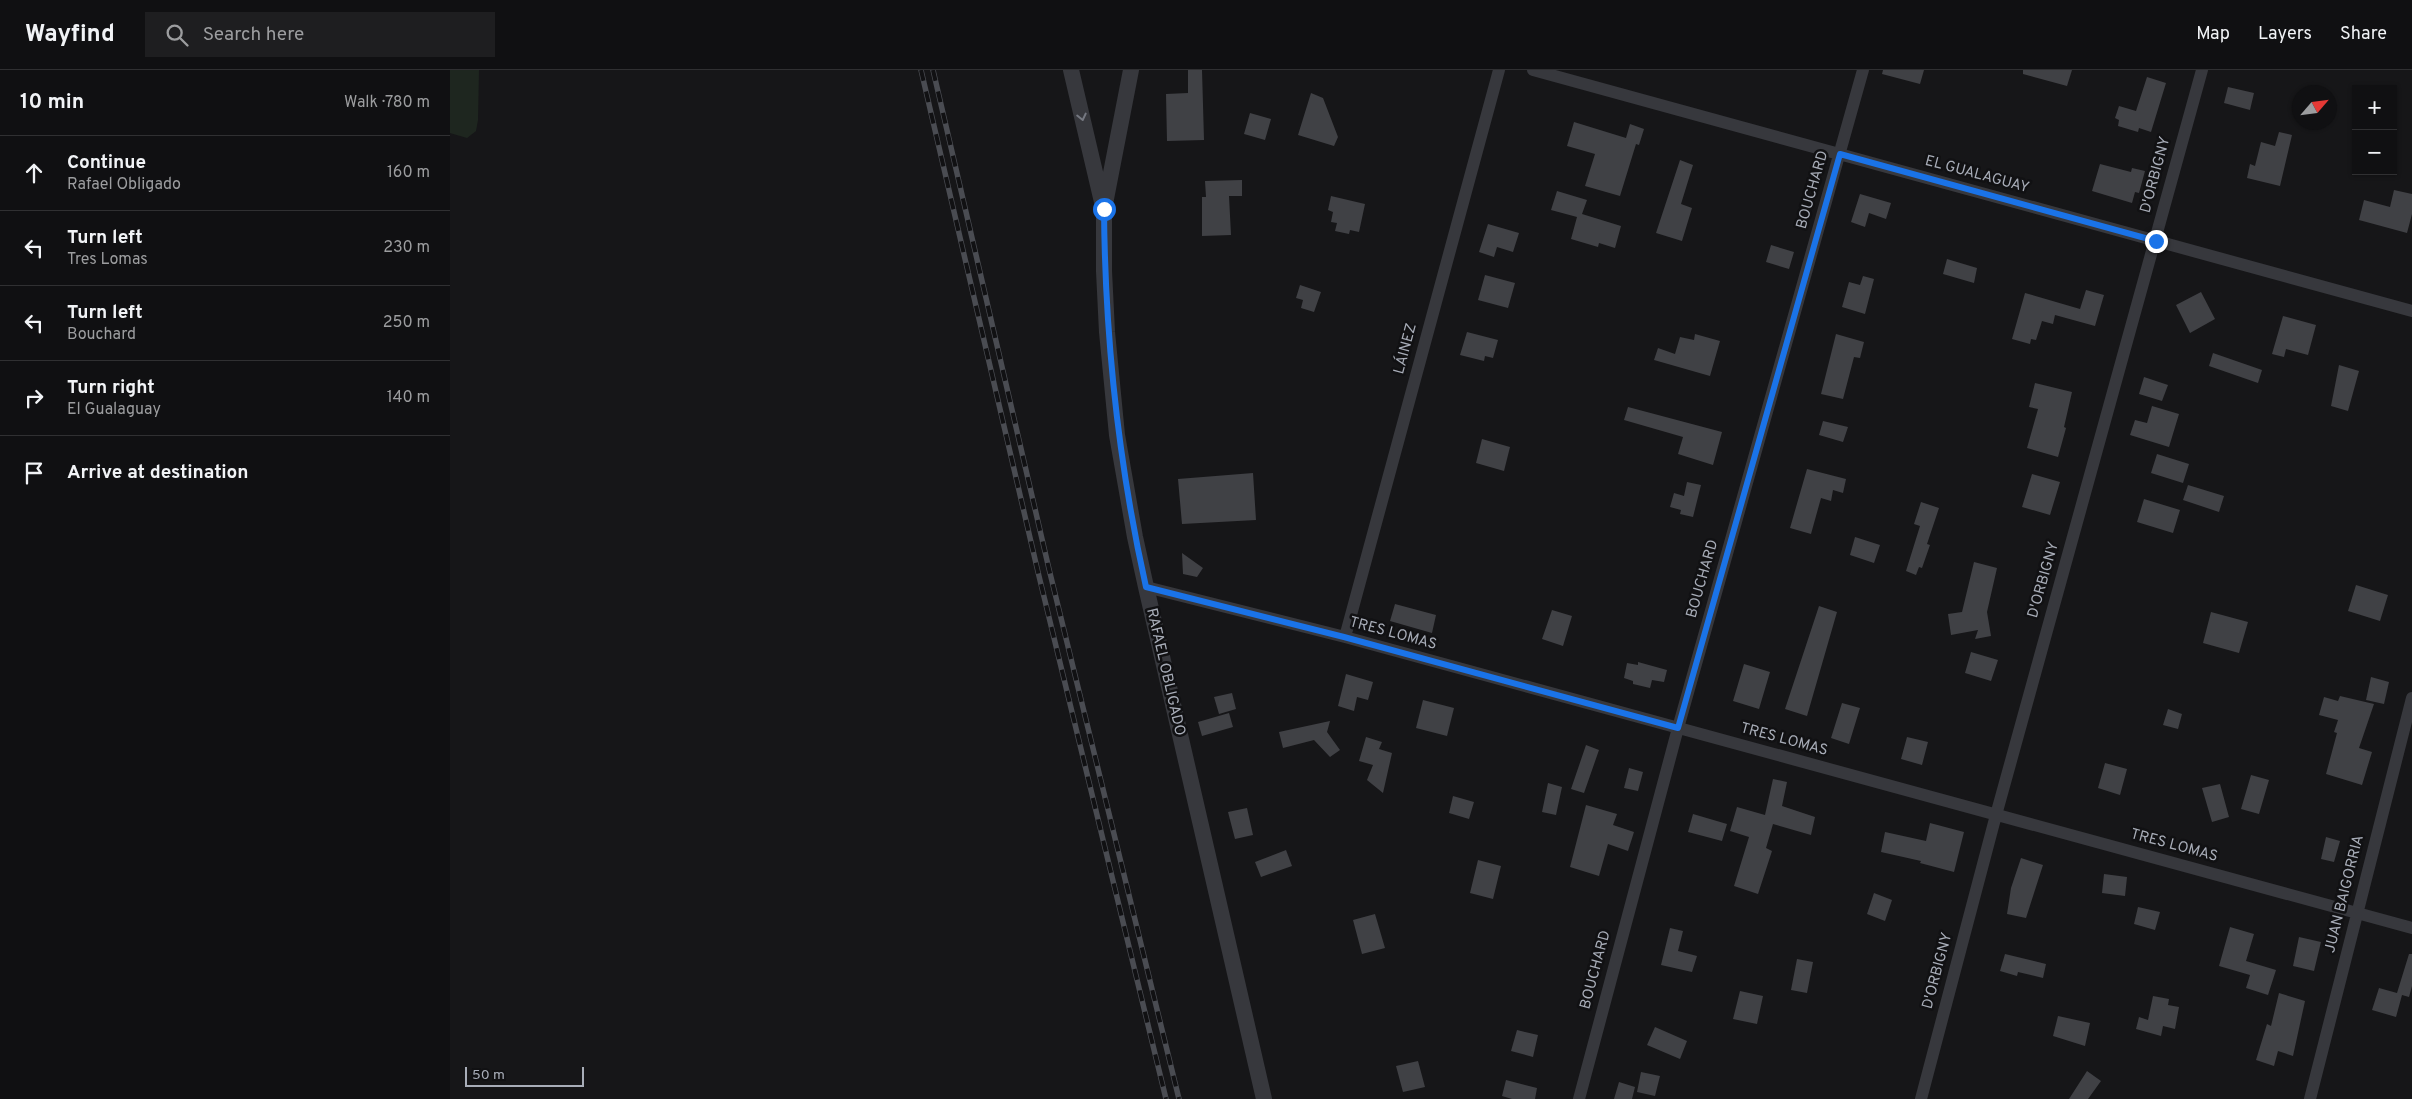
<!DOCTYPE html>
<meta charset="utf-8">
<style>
:root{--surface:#101012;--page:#1e1e20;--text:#f1f3f6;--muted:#9c9d9f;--line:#303032}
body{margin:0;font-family:Overpass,sans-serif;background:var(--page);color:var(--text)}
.controls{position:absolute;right:15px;top:15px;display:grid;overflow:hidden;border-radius:0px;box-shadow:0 1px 4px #0004}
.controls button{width:45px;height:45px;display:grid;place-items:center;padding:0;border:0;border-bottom:1px solid var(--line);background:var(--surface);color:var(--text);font:25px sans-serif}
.compass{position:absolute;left:1842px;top:15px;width:45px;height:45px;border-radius:50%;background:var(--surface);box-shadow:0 1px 4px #0004;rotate:62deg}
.scale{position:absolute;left:15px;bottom:12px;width:119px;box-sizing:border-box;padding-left:5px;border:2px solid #a8adb8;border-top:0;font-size:14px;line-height:18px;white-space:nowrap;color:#a8adb8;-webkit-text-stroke:4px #111113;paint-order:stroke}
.stop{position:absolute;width:15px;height:15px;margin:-11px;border:4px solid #1a73e8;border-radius:50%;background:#fff}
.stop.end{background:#1a73e8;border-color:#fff;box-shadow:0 1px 5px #0008}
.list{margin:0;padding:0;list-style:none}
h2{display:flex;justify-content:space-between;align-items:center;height:65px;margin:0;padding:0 20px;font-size:21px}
h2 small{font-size:16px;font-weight:400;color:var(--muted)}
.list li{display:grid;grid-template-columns:32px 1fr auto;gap:15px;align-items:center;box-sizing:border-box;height:75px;padding:0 20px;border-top:1px solid var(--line)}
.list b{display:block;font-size:19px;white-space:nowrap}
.list p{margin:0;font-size:16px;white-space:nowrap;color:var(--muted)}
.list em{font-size:16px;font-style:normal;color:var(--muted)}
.icon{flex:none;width:28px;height:28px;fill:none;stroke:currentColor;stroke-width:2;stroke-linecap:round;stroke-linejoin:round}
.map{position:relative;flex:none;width:1962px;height:1029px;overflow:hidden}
header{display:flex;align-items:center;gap:30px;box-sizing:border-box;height:70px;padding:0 25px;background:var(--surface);border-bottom:1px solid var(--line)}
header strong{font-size:24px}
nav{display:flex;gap:28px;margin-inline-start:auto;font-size:18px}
.search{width:350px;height:45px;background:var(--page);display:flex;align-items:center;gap:12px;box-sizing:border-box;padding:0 18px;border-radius:0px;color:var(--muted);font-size:19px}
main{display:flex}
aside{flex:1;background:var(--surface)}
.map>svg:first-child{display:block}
.green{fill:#1e261f}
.building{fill:#404145}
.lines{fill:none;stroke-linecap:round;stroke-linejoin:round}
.minor{stroke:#37383d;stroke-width:12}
.tertiary{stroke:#37383d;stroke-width:16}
.rail-casing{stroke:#4a4c52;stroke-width:5.5}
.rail{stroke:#111113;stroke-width:4;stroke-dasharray:11;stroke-linecap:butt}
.oneway{stroke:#757881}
.route{stroke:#1a73e8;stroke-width:6}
.labels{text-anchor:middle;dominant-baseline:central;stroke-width:5;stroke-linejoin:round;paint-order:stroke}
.street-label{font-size:15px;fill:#a8adb8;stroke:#111113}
</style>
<header>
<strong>Wayfind</strong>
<div class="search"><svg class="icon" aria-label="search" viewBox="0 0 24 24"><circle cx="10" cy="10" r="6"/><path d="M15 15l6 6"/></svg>Search here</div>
<nav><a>Map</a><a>Layers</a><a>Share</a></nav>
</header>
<main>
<aside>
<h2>10 min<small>Walk · 780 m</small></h2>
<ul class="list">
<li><svg class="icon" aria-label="ahead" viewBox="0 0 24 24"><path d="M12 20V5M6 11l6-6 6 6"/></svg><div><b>Continue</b><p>Rafael Obligado</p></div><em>160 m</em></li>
<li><svg class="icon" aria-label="left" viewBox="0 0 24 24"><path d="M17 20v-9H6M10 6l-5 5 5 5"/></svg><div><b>Turn left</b><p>Tres Lomas</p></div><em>230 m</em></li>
<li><svg class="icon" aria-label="left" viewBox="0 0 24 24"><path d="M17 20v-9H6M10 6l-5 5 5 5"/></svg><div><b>Turn left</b><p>Bouchard</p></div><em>250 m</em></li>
<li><svg class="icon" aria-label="right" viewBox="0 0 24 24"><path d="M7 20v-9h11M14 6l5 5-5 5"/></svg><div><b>Turn right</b><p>El Gualaguay</p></div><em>140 m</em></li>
<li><svg class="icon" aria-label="arrive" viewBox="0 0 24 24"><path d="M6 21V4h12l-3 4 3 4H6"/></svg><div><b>Arrive at destination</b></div></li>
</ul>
</aside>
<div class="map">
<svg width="1962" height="1029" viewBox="0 0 1962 1029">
<rect width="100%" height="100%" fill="#161618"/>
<path class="green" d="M 0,0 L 29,0 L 28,50 L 26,61 L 17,68 L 0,63 Z"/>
<path class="building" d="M 738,0 L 752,0 L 754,70 L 717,71 L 716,24 L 738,23 Z
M 1433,0 L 1474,0 L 1470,14 L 1432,4 Z
M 1573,0 L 1622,0 L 1617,16 L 1573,4 Z
M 1697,7 L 1716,13 L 1701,62 L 1689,58 L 1688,62 L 1668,56 L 1669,50 L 1665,48 L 1669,36 L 1686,41 Z
M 1778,17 L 1804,23 L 1800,40 L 1774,33 Z
M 861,23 L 873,28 L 888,67 L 884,76 L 848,65 Z
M 800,43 L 821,49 L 815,70 L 794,64 Z
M 1124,52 L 1176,68 L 1180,54 L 1194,59 L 1189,75 L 1186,74 L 1170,126 L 1135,116 L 1145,84 L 1117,76 Z
M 1829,62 L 1842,65 L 1830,116 L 1797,108 L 1800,94 L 1805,96 L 1811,72 L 1825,76 Z
M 1230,90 L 1243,95 L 1231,134 L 1242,138 L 1232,171 L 1206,163 Z
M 1650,94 L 1681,102 L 1682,98 L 1695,101 L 1689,123 L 1685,122 L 1682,133 L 1642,121 Z
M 792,110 L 792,126 L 779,126 L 781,165 L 752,166 L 752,127 L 756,127 L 755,111 Z
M 1944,120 L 1962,124 L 1962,144 L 1957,163 L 1909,150 L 1914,130 L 1940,137 Z
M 1107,121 L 1137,130 L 1132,144 L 1171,156 L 1165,178 L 1149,173 L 1148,177 L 1121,169 L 1127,147 L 1101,140 Z
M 1410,124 L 1441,133 L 1436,149 L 1419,143 L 1415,157 L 1401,152 Z
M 881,126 L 915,134 L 909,162 L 900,160 L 899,164 L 885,161 L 887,153 L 881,152 L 883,142 L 878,140 Z
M 1038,154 L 1069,163 L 1063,182 L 1047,177 L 1044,187 L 1029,182 Z
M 1321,175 L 1344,182 L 1339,199 L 1316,192 Z
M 1497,189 L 1527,198 L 1524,213 L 1493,204 Z
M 1035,205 L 1065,213 L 1058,238 L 1028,230 Z
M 1413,206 L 1424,209 L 1415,244 L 1392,237 L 1399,212 L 1410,215 Z
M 850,215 L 871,222 L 864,242 L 851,238 L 853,230 L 846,228 Z
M 1636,220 L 1654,225 L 1645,256 L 1605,245 L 1603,254 L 1592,251 L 1586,270 L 1581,269 L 1580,274 L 1562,269 L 1575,223 L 1630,239 Z
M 1751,222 L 1765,249 L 1740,263 L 1726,235 Z
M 1833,246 L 1866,255 L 1858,285 L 1836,279 L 1834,287 L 1822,284 Z
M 1017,262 L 1048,270 L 1043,288 L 1035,286 L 1034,291 L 1010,285 Z
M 1245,264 L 1270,271 L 1260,306 L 1204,290 L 1208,278 L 1225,284 L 1230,267 L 1244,270 Z
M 1386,264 L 1414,272 L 1410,288 L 1404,287 L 1393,329 L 1371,324 Z
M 1763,283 L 1812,300 L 1808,313 L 1759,296 Z
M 1889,295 L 1909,301 L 1898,341 L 1881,336 Z
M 1694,307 L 1718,315 L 1712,331 L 1689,324 Z
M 1585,313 L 1622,322 L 1614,357 L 1616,358 L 1608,387 L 1577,378 L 1588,339 L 1579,337 Z
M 1702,336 L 1729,344 L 1719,377 L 1680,365 L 1685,350 L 1697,353 Z
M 1178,337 L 1272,362 L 1263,395 L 1228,384 L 1233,367 L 1174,350 Z
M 1373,351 L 1398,357 L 1393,372 L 1369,365 Z
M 1032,369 L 1060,377 L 1054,401 L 1026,393 Z
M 1707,384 L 1739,394 L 1733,413 L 1701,403 Z
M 1357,399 L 1396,409 L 1393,423 L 1383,420 L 1381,431 L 1371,428 L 1361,464 L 1340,458 Z
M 803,403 L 806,450 L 732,454 L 728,409 Z
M 1582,404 L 1610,412 L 1600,445 L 1572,437 Z
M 1237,412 L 1251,415 L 1243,447 L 1230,444 L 1231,440 L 1220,437 L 1224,423 L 1234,426 Z
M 1738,415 L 1774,426 L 1769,442 L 1733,430 Z
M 1694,429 L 1730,440 L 1723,463 L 1687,452 Z
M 1471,432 L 1489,438 L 1477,474 L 1480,475 L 1472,498 L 1469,497 L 1466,505 L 1456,501 L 1470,456 L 1464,454 Z
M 1405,467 L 1430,475 L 1424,493 L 1400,485 Z
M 732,483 L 753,498 L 747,507 L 733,504 Z
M 1524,492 L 1547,498 L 1537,542 L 1541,566 L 1525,569 L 1528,560 L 1501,565 L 1498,544 L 1512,542 Z
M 1906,515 L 1938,525 L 1930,551 L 1898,541 Z
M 945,534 L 986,545 L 982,563 L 940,551 Z
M 1369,536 L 1387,542 L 1357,646 L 1335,639 Z
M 1102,540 L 1122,546 L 1113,576 L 1092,569 Z
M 1761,542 L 1798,552 L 1789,583 L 1753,573 Z
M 1521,582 L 1548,590 L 1541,611 L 1515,603 Z
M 1188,592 L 1217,600 L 1214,612 L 1202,610 L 1200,618 L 1183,614 L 1183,611 L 1174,608 L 1177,593 L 1188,595 Z
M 1294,594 L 1320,602 L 1309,639 L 1283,631 Z
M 896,604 L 923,612 L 918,630 L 907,627 L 904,641 L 888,636 Z
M 1921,607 L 1939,612 L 1934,634 L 1916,630 Z
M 782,623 L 786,639 L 769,644 L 764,627 Z
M 1890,626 L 1924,634 L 1909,678 L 1922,682 L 1912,715 L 1876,704 L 1887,663 L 1884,662 L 1888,650 L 1869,645 L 1874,627 L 1888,631 Z
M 973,630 L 1004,638 L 997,666 L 966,658 Z
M 1392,633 L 1410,638 L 1399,674 L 1381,668 Z
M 1718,639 L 1732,644 L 1728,659 L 1713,655 Z
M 779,643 L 783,657 L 752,666 L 748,652 Z
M 880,651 L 877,662 L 890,680 L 880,687 L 864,670 L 833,678 L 829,662 Z
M 916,667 L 932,672 L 929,679 L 942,683 L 933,723 L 917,710 L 923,695 L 909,691 Z
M 1457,667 L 1478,672 L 1472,695 L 1451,689 Z
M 1136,675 L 1149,680 L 1134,723 L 1121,719 Z
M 1655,693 L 1677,699 L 1670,725 L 1648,718 Z
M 1179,698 L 1193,702 L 1188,721 L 1174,718 Z
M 1801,705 L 1819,710 L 1809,744 L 1791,739 Z
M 1323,709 L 1337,712 L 1332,736 L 1365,747 L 1361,765 L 1323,754 L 1316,778 L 1322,781 L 1308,824 L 1284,816 L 1299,767 L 1280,761 L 1287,737 L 1315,745 Z
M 1098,713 L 1112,717 L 1106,745 L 1092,742 Z
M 1770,714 L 1779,747 L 1762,752 L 1752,718 Z
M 1003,726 L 1024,732 L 1019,749 L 999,743 Z
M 1136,735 L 1167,744 L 1163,755 L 1184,762 L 1178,781 L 1158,774 L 1149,806 L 1120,797 Z
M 797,738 L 803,765 L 785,769 L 778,742 Z
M 1243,744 L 1277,754 L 1272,771 L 1238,762 Z
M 1480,753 L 1514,762 L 1504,802 L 1470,793 L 1471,791 L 1431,782 L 1435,762 L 1476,771 Z
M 1876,767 L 1890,771 L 1884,792 L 1871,789 Z
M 836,780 L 842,796 L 811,807 L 805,792 Z
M 1571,788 L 1593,795 L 1576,848 L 1557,844 L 1561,818 Z
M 1028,790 L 1051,796 L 1043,829 L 1020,823 Z
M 1654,804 L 1677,807 L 1675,826 L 1652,823 Z
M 1424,823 L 1442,830 L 1435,851 L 1417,844 Z
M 1688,837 L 1710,842 L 1705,860 L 1684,854 Z
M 925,844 L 935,878 L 912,884 L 903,850 Z
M 1780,857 L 1804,864 L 1796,891 L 1826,900 L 1818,925 L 1796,918 L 1800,905 L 1769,896 Z
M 1220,858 L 1233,861 L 1228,881 L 1247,886 L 1242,902 L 1211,895 Z
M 1849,867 L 1871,872 L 1864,901 L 1843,896 Z
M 1555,884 L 1596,894 L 1593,908 L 1568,902 L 1567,906 L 1550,901 Z
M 1959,884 L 1962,884 L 1962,916 L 1959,927 L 1952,925 L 1946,947 L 1922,940 L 1929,918 L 1947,923 Z
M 1347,889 L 1363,892 L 1357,923 L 1341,920 Z
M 1290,921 L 1313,926 L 1307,954 L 1283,949 Z
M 1829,923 L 1855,931 L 1843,986 L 1828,981 L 1824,996 L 1806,990 L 1817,954 L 1821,956 Z
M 1703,926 L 1719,929 L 1718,935 L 1729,937 L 1725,959 L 1713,956 L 1711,966 L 1686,959 L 1689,947 L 1698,950 Z
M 1608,946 L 1640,953 L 1635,976 L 1603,966 Z
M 1205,957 L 1237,971 L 1230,989 L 1197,975 Z
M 1067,960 L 1088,965 L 1083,987 L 1061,981 Z
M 968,991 L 975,1017 L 953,1022 L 946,996 Z
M 1637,1001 L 1651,1011 L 1638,1029 L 1619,1029 Z
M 1191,1002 L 1210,1006 L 1205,1026 L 1187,1022 Z
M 1056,1010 L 1087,1018 L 1085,1029 L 1062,1029 L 1052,1026 Z
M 1169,1012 L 1185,1017 L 1182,1029 L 1164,1029 Z"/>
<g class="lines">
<path class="minor" d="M 1083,0 L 1962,241
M 696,517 L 895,567 L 1962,858
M 895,567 L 1049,0
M 1129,1029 L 1228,658 L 1413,0
M 1471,1029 L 1546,745 L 1752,0
M 1860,1029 L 1962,628"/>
<path class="tertiary" d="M 621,0 L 652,132
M 681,0 L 654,139 L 654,201 L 657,262 L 667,365 L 685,467 L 696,517 L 814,1029"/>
<g class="rail-casing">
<path id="rail" d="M 471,0 L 588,502 L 716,1029
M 483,0 L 599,499 L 729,1029"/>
</g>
<use href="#rail" class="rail"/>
</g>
<defs><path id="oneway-chevron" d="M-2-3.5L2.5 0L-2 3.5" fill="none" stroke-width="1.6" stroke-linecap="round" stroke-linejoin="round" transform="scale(1.25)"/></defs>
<use class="oneway" href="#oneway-chevron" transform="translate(632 47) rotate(77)"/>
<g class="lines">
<path class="route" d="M 654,139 C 655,268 668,392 696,517 L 894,567 L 1228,658 L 1390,84 L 1706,171"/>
</g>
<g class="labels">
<g class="street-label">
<text transform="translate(1527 105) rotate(15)">EL GUALAGUAY</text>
<text transform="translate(1706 105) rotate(-75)">D'ORBIGNY</text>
<text transform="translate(1363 120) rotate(-74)">BOUCHARD</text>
<text transform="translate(956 279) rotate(-75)">LÁINEZ</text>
<text transform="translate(1253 509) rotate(-74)">BOUCHARD</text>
<text transform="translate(1594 510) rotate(-74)">D'ORBIGNY</text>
<text transform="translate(943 564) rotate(15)">TRES LOMAS</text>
<text transform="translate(715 602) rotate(77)">RAFAEL OBLIGADO</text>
<text transform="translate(1334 670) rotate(15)">TRES LOMAS</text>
<text transform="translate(1724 776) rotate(15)">TRES LOMAS</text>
<text transform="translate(1895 824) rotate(-76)">JUAN BAIGORRIA</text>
<text transform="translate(1146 900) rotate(-75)">BOUCHARD</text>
<text transform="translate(1488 901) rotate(-75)">D'ORBIGNY</text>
</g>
</g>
</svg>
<div class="controls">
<button>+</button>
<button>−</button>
</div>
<svg class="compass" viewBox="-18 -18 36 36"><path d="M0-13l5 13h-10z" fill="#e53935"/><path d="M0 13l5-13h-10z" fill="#9c9d9f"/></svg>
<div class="scale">50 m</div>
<div class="stop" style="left:654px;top:139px"></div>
<div class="stop end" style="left:1706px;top:171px"></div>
</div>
</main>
